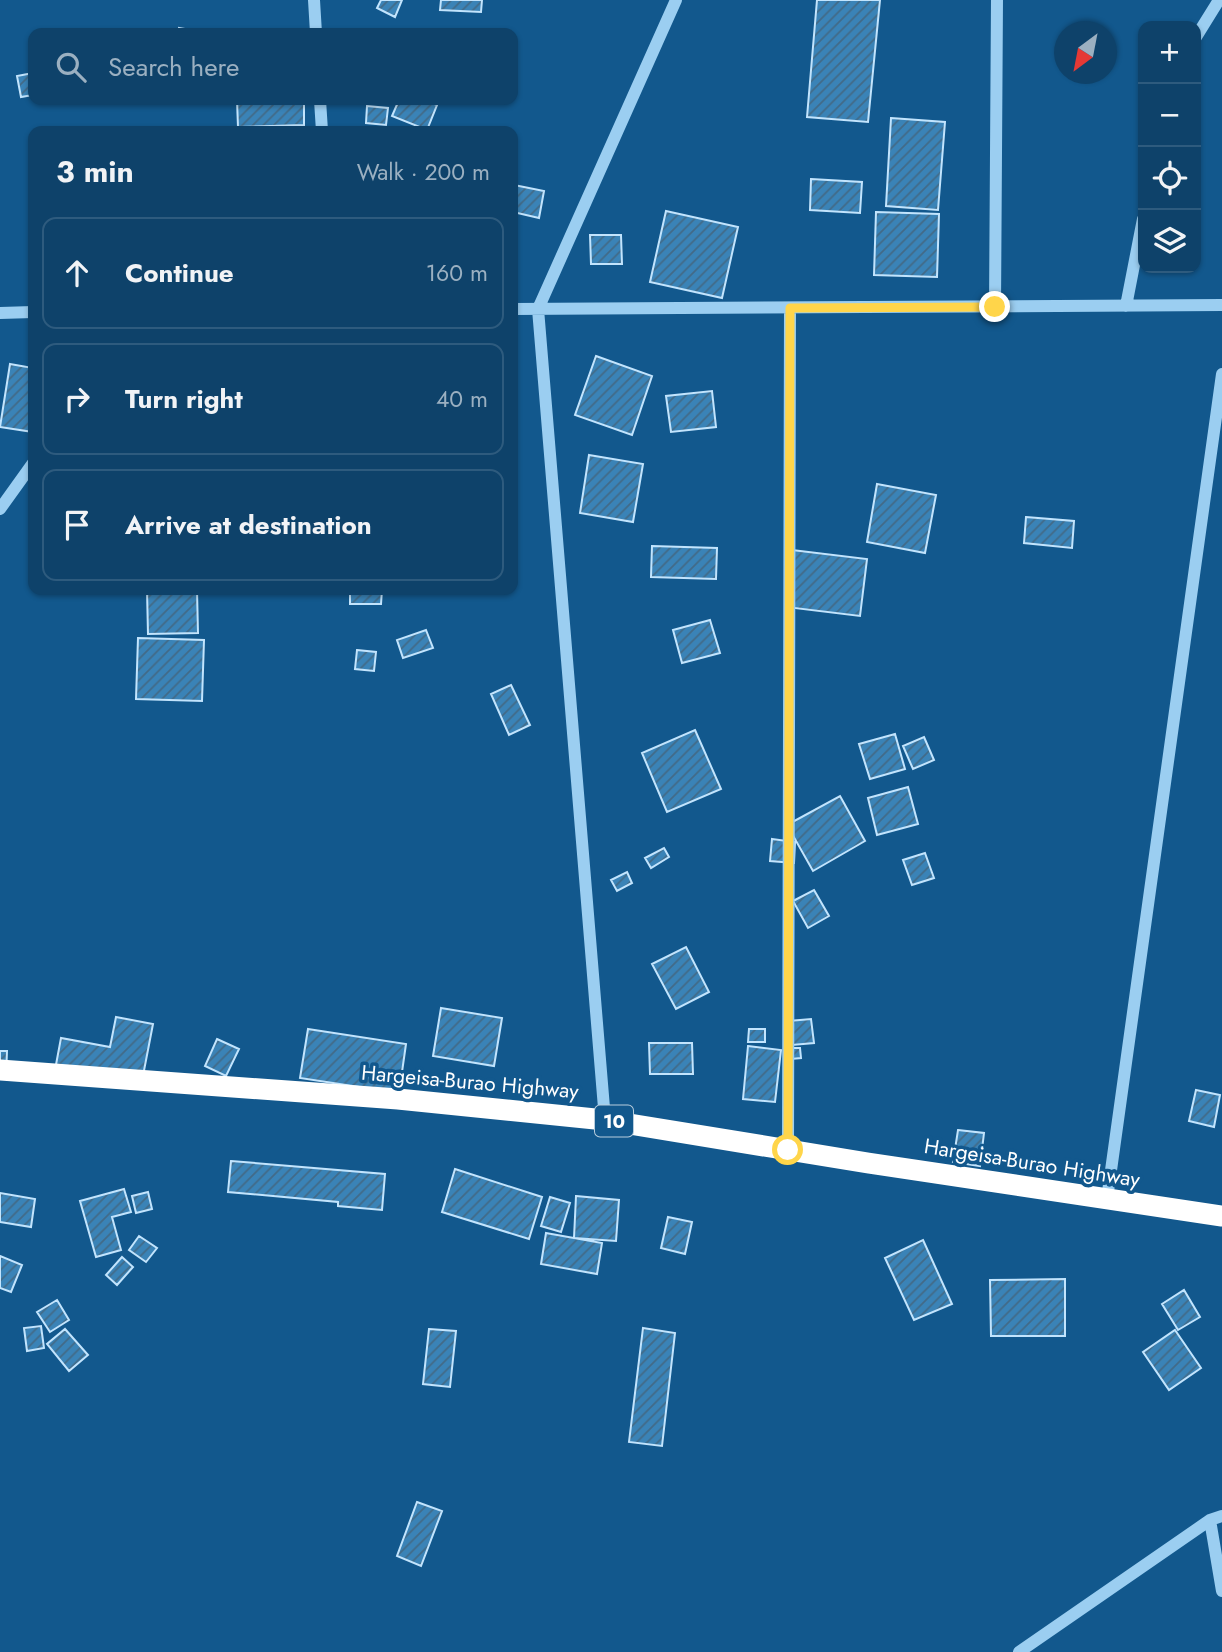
<!DOCTYPE html>
<meta charset="utf-8">
<style>
:root{--surface:#0e426a;--page:#1c4d72;--text:#f1f3f6;--muted:#9bb0c1;--line:#2e5b7e}
body{margin:0;font-family:Jost,sans-serif;background:var(--page);color:var(--text)}
.controls{position:absolute;right:21px;top:21px;display:grid;overflow:hidden;border-radius:14px;box-shadow:0 2px 5px #0004}
.controls button{width:63px;height:63px;display:grid;place-items:center;padding:0;border:0;border-bottom:2px solid var(--line);background:var(--surface);color:var(--text);font:35px sans-serif}
.compass{position:absolute;left:1054px;top:21px;width:63px;height:63px;border-radius:50%;background:var(--surface);box-shadow:0 2px 5px #0004;rotate:212deg}
.stop{position:absolute;width:21px;height:21px;margin:-16px;border:5px solid #ffd54a;border-radius:50%;background:#fff}
.stop.end{background:#ffd54a;border-color:#fff;box-shadow:0 2px 7px #0008}
.list{margin:0;padding:0;list-style:none}
h2{display:flex;justify-content:space-between;align-items:center;height:91px;margin:0;padding:0 28px;font-size:30px}
h2 small{font-size:23px;font-weight:400;color:var(--muted)}
.list li{display:grid;grid-template-columns:46px 1fr auto;gap:21px;align-items:center;box-sizing:border-box;height:112px;margin:0 14px 14px;padding:0 14px;border:2px solid var(--line);border-radius:14px}
.list b{display:block;font-size:26px;white-space:nowrap}
.list em{font-size:23px;font-style:normal;color:var(--muted)}
.icon{flex:none;width:38px;height:38px;fill:none;stroke:currentColor;stroke-width:2;stroke-linecap:round;stroke-linejoin:round}
.map{position:relative;flex:none;width:1222px;height:1652px;overflow:hidden}
.search{position:absolute;background:var(--surface);box-shadow:0 2px 5px #0004;left:28px;top:28px;width:490px;height:77px;display:flex;align-items:center;gap:18px;box-sizing:border-box;padding:0 24px;border-radius:14px;color:var(--muted);font-size:26px}
.panel{position:absolute;background:var(--surface);box-shadow:0 2px 5px #0004;left:28px;top:126px;width:490px;height:469px;border-radius:14px}
.map>svg:first-child{display:block}
.building{fill:url(#building-hatch);stroke:#c2e4fd;stroke-width:2}
.lines{fill:none;stroke-linecap:round;stroke-linejoin:round}
.minor{stroke:#9bcef1;stroke-width:12}
.highway{stroke:#fff;stroke-width:21}
.route{stroke:#ffd54a;stroke-width:9}
.labels{text-anchor:middle;dominant-baseline:central;stroke-width:7;stroke-linejoin:round;paint-order:stroke}
.shield{fill:#12588d;stroke:#b8cddd;stroke-width:2}
.shield-label{font-size:19px;font-weight:bold;fill:#fff}
.street-label{font-size:21px;fill:#fff;stroke:#12588d}
</style>
<div class="map">
<svg width="1222" height="1652" viewBox="0 0 1222 1652">
<defs>
<pattern id="building-hatch" width="6" height="6" patternUnits="userSpaceOnUse" patternTransform="scale(1.75)"><rect width="6" height="6" fill="#3a83b7"/><path d="M-1 1l2-2M0 6l6-6M5 7l2-2" fill="none" stroke="#426a87"/></pattern>
</defs>
<rect width="100%" height="100%" fill="#12588d"/>
<path class="building" d="M 381,0 L 402,0 L 395,17 L 377,8 Z
M 441,0 L 482,0 L 481,12 L 440,10 Z
M 817,0 L 880,0 L 868,122 L 807,117 Z
M 179,28 L 209,33 L 178,33 Z
M 33,73 L 33,95 L 21,97 L 17,76 Z
M 237,100 L 304,100 L 304,125 L 238,127 Z
M 399,100 L 424,100 L 437,105 L 427,130 L 392,116 Z
M 367,106 L 388,108 L 386,125 L 366,123 Z
M 891,118 L 945,122 L 938,210 L 886,206 Z
M 811,179 L 862,182 L 860,213 L 810,210 Z
M 514,185 L 544,191 L 539,218 L 513,212 Z
M 666,211 L 738,227 L 722,298 L 650,282 Z
M 876,212 L 939,214 L 937,277 L 874,275 Z
M 590,235 L 621,235 L 622,264 L 591,264 Z
M 596,356 L 652,376 L 632,435 L 575,415 Z
M 10,364 L 33,368 L 33,432 L 0,427 Z
M 712,391 L 716,427 L 671,432 L 666,396 Z
M 589,455 L 643,464 L 633,522 L 580,513 Z
M 877,484 L 936,495 L 925,553 L 867,542 Z
M 1026,517 L 1074,521 L 1072,548 L 1024,543 Z
M 652,546 L 717,548 L 716,579 L 651,577 Z
M 792,550 L 867,559 L 860,616 L 786,607 Z
M 147,590 L 197,590 L 198,633 L 148,634 Z
M 350,590 L 382,590 L 381,604 L 350,604 Z
M 710,620 L 720,653 L 682,663 L 673,630 Z
M 426,630 L 433,648 L 403,658 L 397,640 Z
M 138,638 L 204,640 L 202,701 L 136,699 Z
M 357,650 L 376,652 L 374,671 L 355,669 Z
M 511,685 L 530,725 L 509,735 L 491,694 Z
M 695,730 L 721,789 L 667,812 L 642,753 Z
M 895,734 L 905,769 L 870,779 L 859,744 Z
M 924,737 L 934,760 L 913,769 L 903,746 Z
M 908,787 L 918,824 L 877,835 L 868,798 Z
M 840,796 L 865,841 L 813,871 L 787,825 Z
M 772,839 L 795,842 L 794,863 L 770,861 Z
M 664,848 L 669,857 L 651,868 L 645,858 Z
M 925,853 L 934,878 L 912,885 L 903,860 Z
M 627,872 L 632,883 L 617,891 L 611,880 Z
M 814,890 L 829,916 L 808,928 L 793,901 Z
M 686,947 L 709,992 L 676,1009 L 652,964 Z
M 441,1008 L 502,1018 L 494,1066 L 433,1056 Z
M 116,1017 L 153,1024 L 141,1086 L 55,1070 L 61,1038 L 110,1047 Z
M 811,1019 L 814,1043 L 792,1045 L 789,1021 Z
M 308,1029 L 406,1044 L 399,1093 L 300,1078 Z
M 749,1029 L 765,1029 L 765,1042 L 748,1042 Z
M 217,1039 L 239,1049 L 226,1076 L 205,1066 Z
M 649,1043 L 692,1043 L 693,1074 L 650,1074 Z
M 748,1046 L 781,1050 L 775,1102 L 743,1099 Z
M 790,1048 L 800,1048 L 801,1058 L 791,1059 Z
M 0,1051 L 7,1051 L 6,1077 L 0,1077 Z
M 1196,1090 L 1220,1095 L 1214,1127 L 1189,1121 Z
M 958,1130 L 984,1133 L 980,1166 L 953,1162 Z
M 231,1161 L 385,1174 L 382,1210 L 338,1206 L 338,1202 L 228,1192 Z
M 455,1169 L 542,1197 L 529,1239 L 442,1212 Z
M 124,1189 L 131,1212 L 112,1217 L 121,1250 L 96,1257 L 80,1201 Z
M 148,1192 L 152,1209 L 136,1213 L 132,1196 Z
M 0,1193 L 35,1199 L 31,1227 L 0,1222 Z
M 576,1196 L 619,1200 L 616,1241 L 574,1238 Z
M 550,1197 L 570,1203 L 561,1232 L 541,1226 Z
M 668,1217 L 692,1222 L 685,1254 L 661,1248 Z
M 546,1233 L 602,1243 L 597,1274 L 541,1264 Z
M 139,1236 L 157,1248 L 146,1262 L 129,1250 Z
M 923,1240 L 952,1304 L 914,1320 L 885,1258 Z
M 0,1256 L 22,1265 L 11,1292 L 0,1288 Z
M 122,1257 L 133,1267 L 117,1285 L 106,1275 Z
M 1065,1279 L 1065,1336 L 991,1336 L 990,1280 Z
M 1184,1290 L 1200,1317 L 1178,1330 L 1162,1304 Z
M 57,1300 L 69,1320 L 50,1332 L 37,1312 Z
M 41,1326 L 44,1348 L 27,1351 L 24,1328 Z
M 643,1328 L 675,1333 L 662,1446 L 629,1442 Z
M 65,1329 L 88,1355 L 69,1371 L 47,1344 Z
M 429,1329 L 456,1331 L 450,1387 L 423,1384 Z
M 1175,1330 L 1201,1368 L 1169,1390 L 1143,1352 Z
M 417,1502 L 442,1511 L 421,1566 L 397,1556 Z"/>
<g class="lines">
<path class="minor" d="M 314,0 L 316,33
M 1196,37 L 1219,0
M 320,100 L 322,131
M 1126,306 L 1143,219
M 995,307 L 997,0
M 513,309 L 1222,305
M 0,313 L 33,312
M 0,509 L 33,463
M 605,1120 L 538,309 L 676,0
M 788,1150 L 790,308
M 1107,1199 L 1222,374
M 1210,1520 L 1222,1591
M 1019,1652 L 1210,1520 L 1222,1516"/>
<path class="highway" d="M 0,1070 L 398,1099 L 605,1120 L 868,1163 L 1222,1216"/>
</g>
<g class="lines">
<path class="route" d="M 788,1150 L 790,308 L 995,307"/>
</g>
<g class="labels">
<rect class="shield" x="595" y="1105.5" width="38" height="31" rx="5"/>
<g class="shield-label">
<text x="614" y="1121">10</text>
</g>
<g class="street-label">
<text transform="translate(470 1082) rotate(5)">Hargeisa-Burao Highway</text>
<text transform="translate(1032 1163) rotate(9)">Hargeisa-Burao Highway</text>
</g>
</g>
</svg>
<div class="controls">
<button>+</button>
<button>−</button>
<button><svg class="icon" aria-label="locate" viewBox="0 0 24 24"><circle cx="12" cy="12" r="6"/><path d="M12 2v4M12 18v4M2 12h4M18 12h4"/></svg></button>
<button><svg class="icon" aria-label="layers" viewBox="0 0 24 24"><path d="M12 4l9 5-9 5-9-5zM3 14l9 5 9-5"/></svg></button>
</div>
<svg class="compass" viewBox="-18 -18 36 36"><path d="M0-13l5 13h-10z" fill="#e53935"/><path d="M0 13l5-13h-10z" fill="#9bb0c1"/></svg>
<div class="stop" style="left:788px;top:1150px"></div>
<div class="stop end" style="left:995px;top:307px"></div>
<div class="search"><svg class="icon" aria-label="search" viewBox="0 0 24 24"><circle cx="10" cy="10" r="6"/><path d="M15 15l6 6"/></svg>Search here</div>
<section class="panel">
<h2>3 min<small>Walk · 200 m</small></h2>
<ul class="list">
<li><svg class="icon" aria-label="ahead" viewBox="0 0 24 24"><path d="M12 20V5M6 11l6-6 6 6"/></svg><div><b>Continue</b></div><em>160 m</em></li>
<li><svg class="icon" aria-label="right" viewBox="0 0 24 24"><path d="M7 20v-9h11M14 6l5 5-5 5"/></svg><div><b>Turn right</b></div><em>40 m</em></li>
<li><svg class="icon" aria-label="arrive" viewBox="0 0 24 24"><path d="M6 21V4h12l-3 4 3 4H6"/></svg><div><b>Arrive at destination</b></div></li>
</ul>
</section>
</div>
